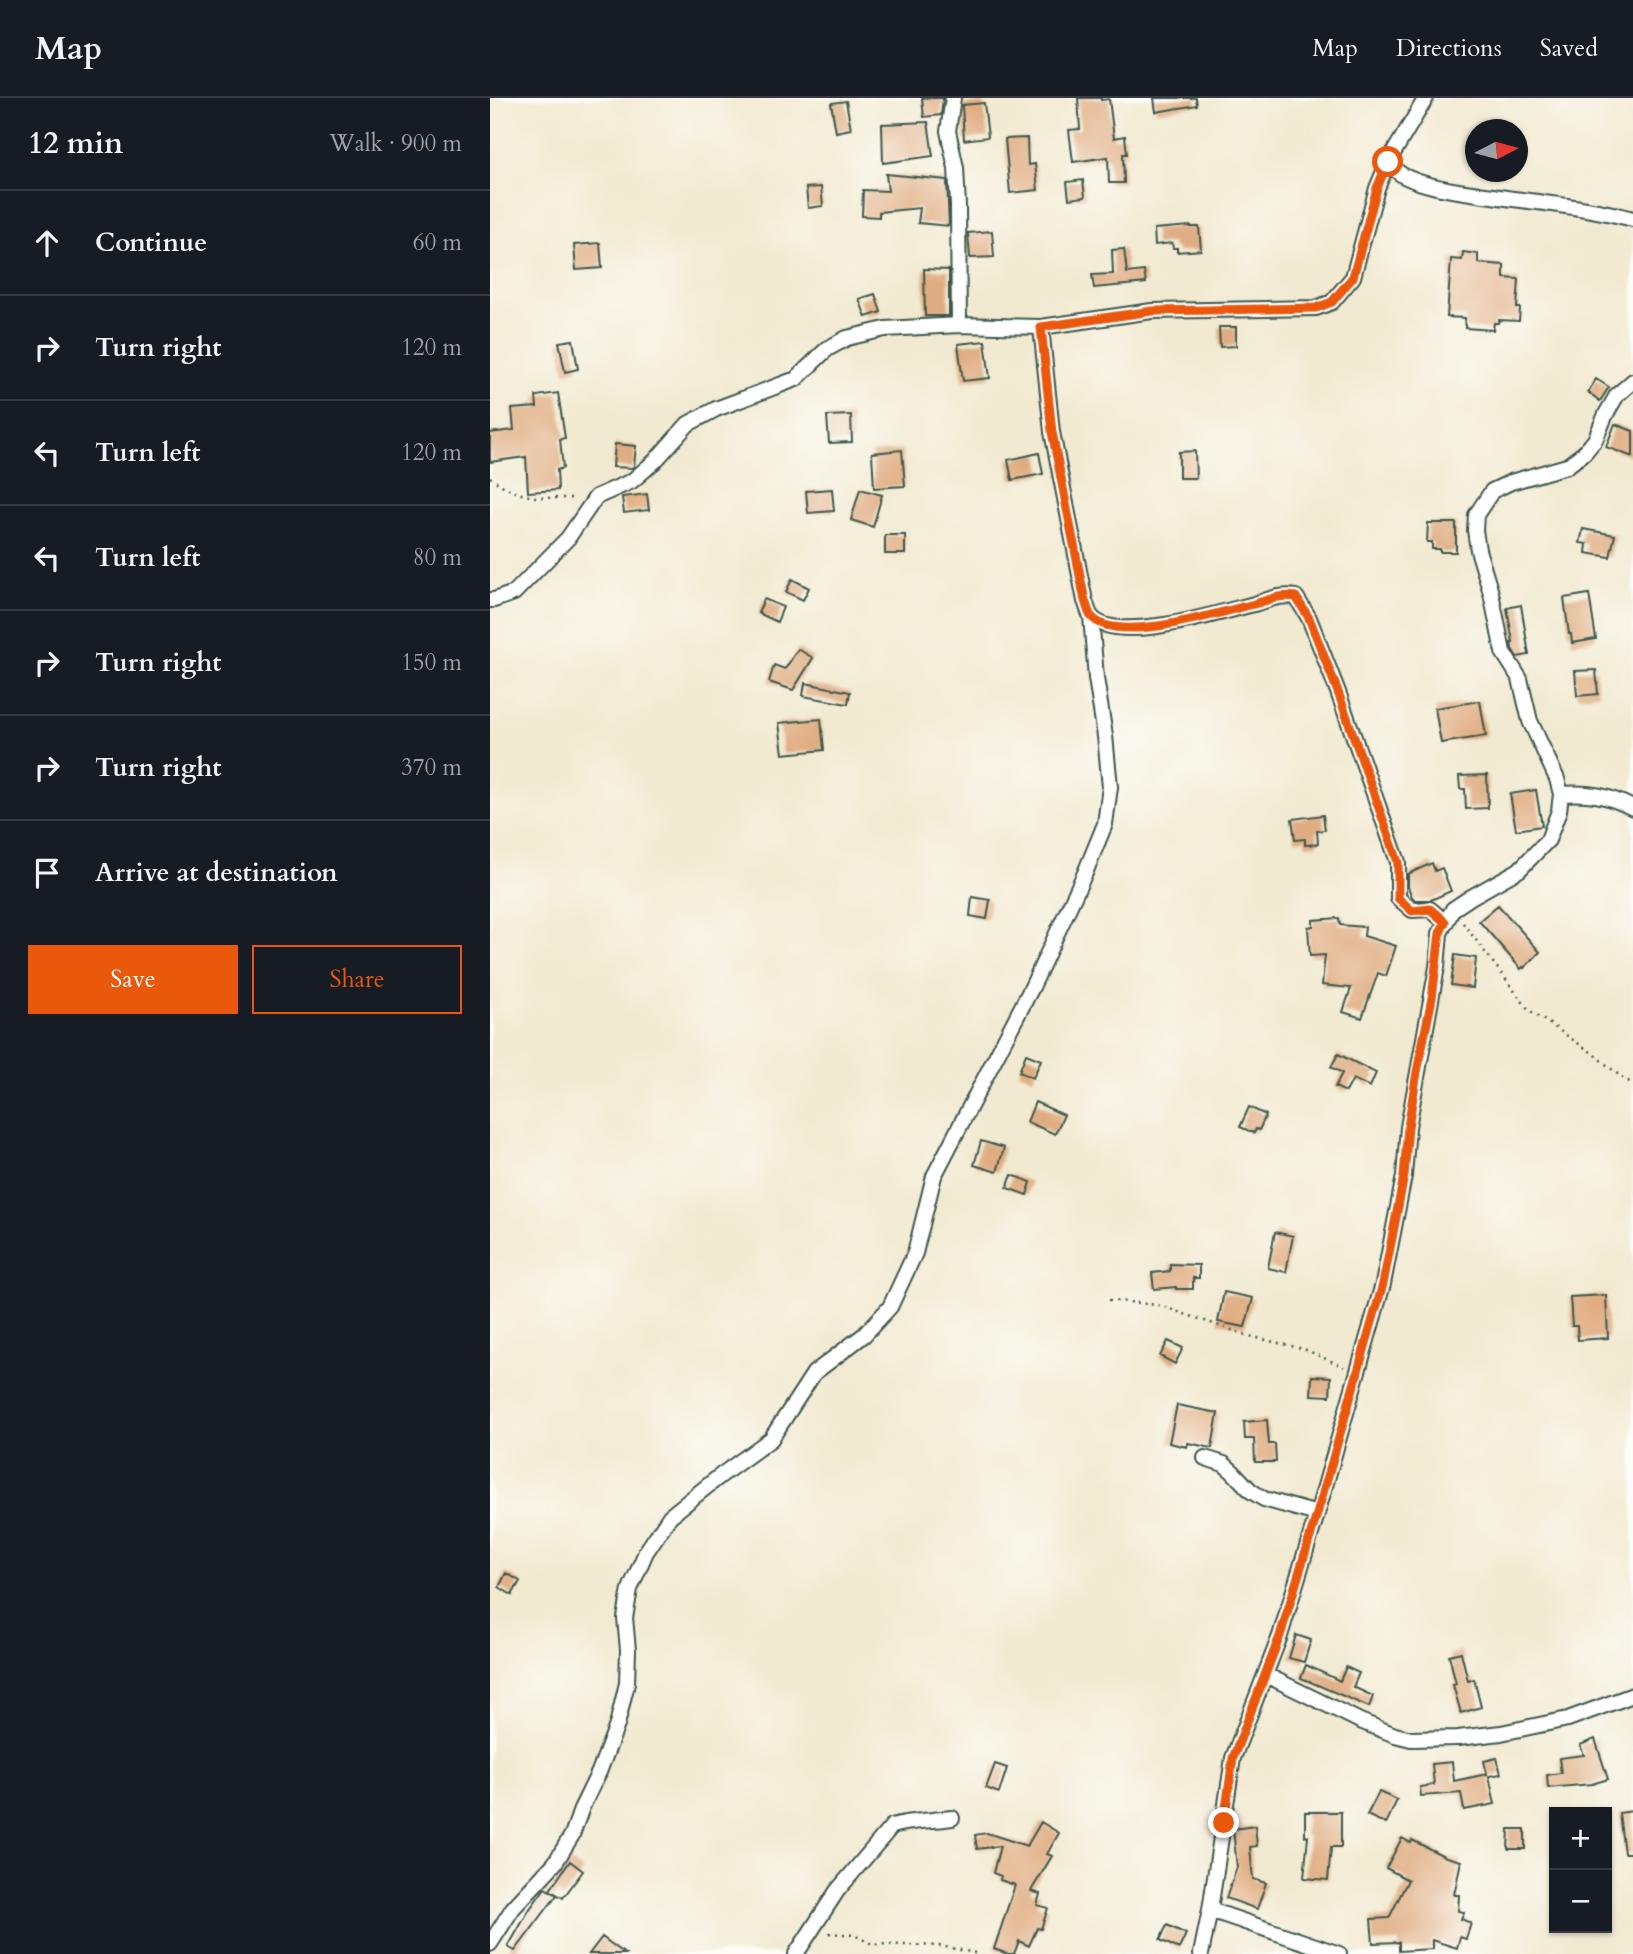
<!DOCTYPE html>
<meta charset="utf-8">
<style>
:root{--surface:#171b24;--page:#20242c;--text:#f1f3f6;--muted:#9ea1a6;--line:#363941;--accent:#ea580c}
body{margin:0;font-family:Cardo,serif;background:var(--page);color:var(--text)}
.controls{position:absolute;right:21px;bottom:21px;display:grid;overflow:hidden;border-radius:0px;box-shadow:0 2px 5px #0004}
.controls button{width:63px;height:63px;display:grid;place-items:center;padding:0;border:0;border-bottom:2px solid var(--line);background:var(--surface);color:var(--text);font:35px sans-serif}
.compass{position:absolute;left:975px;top:21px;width:63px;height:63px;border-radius:50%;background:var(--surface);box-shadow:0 2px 5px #0004;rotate:84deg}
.stop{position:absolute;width:21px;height:21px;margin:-16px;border:5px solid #ea580c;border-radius:50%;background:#fff}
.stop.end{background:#ea580c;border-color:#fff;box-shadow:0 2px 7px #0008}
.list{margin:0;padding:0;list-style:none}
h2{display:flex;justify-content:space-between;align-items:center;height:91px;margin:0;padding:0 28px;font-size:30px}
h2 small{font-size:23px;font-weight:400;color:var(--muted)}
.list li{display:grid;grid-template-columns:46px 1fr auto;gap:21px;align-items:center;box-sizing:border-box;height:105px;padding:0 28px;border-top:2px solid var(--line)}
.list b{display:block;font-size:26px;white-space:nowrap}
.list em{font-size:23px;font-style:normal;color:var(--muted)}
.actions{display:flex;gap:14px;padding:21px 28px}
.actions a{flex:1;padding:16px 0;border:2px solid var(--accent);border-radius:0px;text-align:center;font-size:24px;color:var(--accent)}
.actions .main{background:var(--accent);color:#fff}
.icon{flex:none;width:38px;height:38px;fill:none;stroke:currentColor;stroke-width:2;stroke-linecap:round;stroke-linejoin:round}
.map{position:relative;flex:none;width:1143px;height:1856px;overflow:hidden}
header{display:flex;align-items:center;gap:42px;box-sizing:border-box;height:98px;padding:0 35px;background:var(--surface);border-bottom:2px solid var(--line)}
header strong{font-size:33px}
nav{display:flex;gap:38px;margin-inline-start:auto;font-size:24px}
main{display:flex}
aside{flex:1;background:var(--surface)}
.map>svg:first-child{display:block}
.building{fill:#e0ad82}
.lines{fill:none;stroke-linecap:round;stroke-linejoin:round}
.minor-casing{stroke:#3e574b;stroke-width:18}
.path{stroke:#3e574b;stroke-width:2.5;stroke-dasharray:2 5;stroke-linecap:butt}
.minor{stroke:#fff;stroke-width:14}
.route{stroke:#ea580c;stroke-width:9}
</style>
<header>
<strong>Map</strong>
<nav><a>Map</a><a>Directions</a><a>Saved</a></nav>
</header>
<main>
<aside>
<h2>12 min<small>Walk · 900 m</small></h2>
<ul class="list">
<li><svg class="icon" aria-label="ahead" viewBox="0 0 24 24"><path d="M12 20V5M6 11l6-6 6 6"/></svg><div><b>Continue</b></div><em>60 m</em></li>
<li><svg class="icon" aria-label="right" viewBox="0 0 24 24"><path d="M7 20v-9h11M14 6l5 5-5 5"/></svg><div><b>Turn right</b></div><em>120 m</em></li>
<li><svg class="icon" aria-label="left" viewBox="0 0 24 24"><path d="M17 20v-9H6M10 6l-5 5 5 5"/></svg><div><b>Turn left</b></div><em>120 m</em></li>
<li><svg class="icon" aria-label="left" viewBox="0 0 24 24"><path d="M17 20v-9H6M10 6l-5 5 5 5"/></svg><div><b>Turn left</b></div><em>80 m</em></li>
<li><svg class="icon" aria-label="right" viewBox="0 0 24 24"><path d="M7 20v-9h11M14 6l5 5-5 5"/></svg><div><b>Turn right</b></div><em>150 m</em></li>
<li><svg class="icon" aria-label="right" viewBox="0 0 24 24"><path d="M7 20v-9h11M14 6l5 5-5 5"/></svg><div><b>Turn right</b></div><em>370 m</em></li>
<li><svg class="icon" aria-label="arrive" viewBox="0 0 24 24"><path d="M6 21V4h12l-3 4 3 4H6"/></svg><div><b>Arrive at destination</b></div></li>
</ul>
<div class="actions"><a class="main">Save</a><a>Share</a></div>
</aside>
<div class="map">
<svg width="1143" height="1856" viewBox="0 0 1143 1856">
<rect width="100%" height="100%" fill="#fdfcf7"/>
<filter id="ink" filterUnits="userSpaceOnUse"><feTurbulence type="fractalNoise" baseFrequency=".0143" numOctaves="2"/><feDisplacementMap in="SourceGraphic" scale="14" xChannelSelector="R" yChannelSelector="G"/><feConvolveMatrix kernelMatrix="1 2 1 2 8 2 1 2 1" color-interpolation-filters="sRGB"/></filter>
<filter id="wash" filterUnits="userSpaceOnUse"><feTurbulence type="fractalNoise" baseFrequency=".00686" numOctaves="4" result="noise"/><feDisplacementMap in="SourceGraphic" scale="28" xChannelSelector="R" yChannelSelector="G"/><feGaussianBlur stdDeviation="1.57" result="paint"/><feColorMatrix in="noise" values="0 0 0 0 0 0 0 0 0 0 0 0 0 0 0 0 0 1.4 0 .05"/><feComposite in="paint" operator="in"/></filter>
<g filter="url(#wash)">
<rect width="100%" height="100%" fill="#f1e9d0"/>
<g id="blocks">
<path class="building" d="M 432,0 L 453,0 L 451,17 L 434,19 Z
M 588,0 L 611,0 L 611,2 L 619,1 L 624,40 L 635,38 L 637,56 L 633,56 L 634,85 L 619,85 L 618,59 L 583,64 L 579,32 L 590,31 Z
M 664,0 L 706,0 L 707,7 L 666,14 Z
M 356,3 L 361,31 L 346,34 L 341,5 Z
M 494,5 L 498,39 L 474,42 L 472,7 Z
M 438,24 L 443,58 L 393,65 L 392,26 Z
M 537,40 L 538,67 L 545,66 L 548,92 L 520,95 L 515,41 Z
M 396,76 L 457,82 L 459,128 L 428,125 L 430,110 L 389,114 L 389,119 L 372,118 L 373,92 L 398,93 Z
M 593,82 L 595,99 L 579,101 L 577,84 Z
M 331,89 L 333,108 L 318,110 L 316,90 Z
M 701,128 L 701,129 L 709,129 L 711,152 L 687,154 L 687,150 L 683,150 L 682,145 L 665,147 L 664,131 Z
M 502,133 L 504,159 L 480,160 L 478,135 Z
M 110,145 L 112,170 L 86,172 L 84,147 Z
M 634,151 L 637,175 L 654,173 L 656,185 L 604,190 L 602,177 L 623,176 L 622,152 Z
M 973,154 L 988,156 L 988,165 L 1014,167 L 1014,180 L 1029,181 L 1027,210 L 1030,210 L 1029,223 L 1009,222 L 1008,225 L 1004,225 L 1003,232 L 975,230 L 975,220 L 957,219 L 961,161 L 972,162 Z
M 434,171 L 459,172 L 459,218 L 435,218 Z
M 385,196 L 391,214 L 376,219 L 369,201 Z
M 729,229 L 746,229 L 746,248 L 730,249 Z
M 83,242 L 88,271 L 75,274 L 69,244 Z
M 495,243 L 500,280 L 473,283 L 468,246 Z
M 1106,281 L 1119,289 L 1110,303 L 1098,294 Z
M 68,295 L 75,340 L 70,341 L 73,370 L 67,372 L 68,392 L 38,394 L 36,359 L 0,364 L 0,335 L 24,332 L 22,311 L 47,309 L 46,298 Z
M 361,317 L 362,344 L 339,345 L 337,318 Z
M 1125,326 L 1143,333 L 1143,359 L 1116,349 Z
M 125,346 L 146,348 L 144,368 L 142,370 L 123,369 Z
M 412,352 L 415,388 L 384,390 L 382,355 Z
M 705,353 L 706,380 L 689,380 L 689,354 Z
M 549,355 L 553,376 L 522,382 L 518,362 Z
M 342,391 L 344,413 L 318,415 L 316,393 Z
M 370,391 L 392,397 L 383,429 L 361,422 Z
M 157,396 L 159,412 L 134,415 L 132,399 Z
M 938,425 L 966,425 L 966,454 L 950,454 L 950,451 L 942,451 L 942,444 L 937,444 Z
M 1093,431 L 1125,437 L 1120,459 L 1096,455 L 1097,446 L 1090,445 Z
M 395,437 L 415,437 L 415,456 L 395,456 Z
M 302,481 L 319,490 L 313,502 L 296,494 Z
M 1099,496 L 1106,541 L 1082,545 L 1081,536 L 1079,536 L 1074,500 Z
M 274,501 L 293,509 L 287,524 L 268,515 Z
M 1031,507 L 1039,557 L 1027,559 L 1022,551 L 1021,544 L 1023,544 L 1017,510 Z
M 308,551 L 323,560 L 303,592 L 279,584 L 284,567 L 295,571 Z
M 1106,572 L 1108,596 L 1087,598 L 1085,573 Z
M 315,585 L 360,594 L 358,606 L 313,598 Z
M 990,603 L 996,638 L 951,645 L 945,610 Z
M 331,621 L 334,652 L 293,656 L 289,625 Z
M 997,677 L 998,710 L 976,711 L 975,691 L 970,691 L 969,678 Z
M 1046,692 L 1052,728 L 1026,732 L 1020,696 Z
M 833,717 L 835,732 L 827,733 L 828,746 L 815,747 L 815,741 L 805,742 L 802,721 Z
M 942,765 L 945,773 L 952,770 L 961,793 L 941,802 L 925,802 L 922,799 L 918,789 L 918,776 Z
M 482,799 L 500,802 L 497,821 L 480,818 Z
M 1008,807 L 1050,854 L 1034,870 L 1033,869 L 1031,871 L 989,823 Z
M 849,820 L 850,827 L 875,829 L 874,838 L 906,848 L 896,878 L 888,875 L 872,920 L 853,914 L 861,890 L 832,887 L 835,857 L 820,858 L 818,829 L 823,828 L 823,822 Z
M 965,857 L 986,860 L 983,890 L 961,887 Z
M 536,956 L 551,962 L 543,980 L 529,974 Z
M 848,956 L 886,975 L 880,989 L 863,981 L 856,994 L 845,989 L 852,975 L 841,969 Z
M 545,1004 L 574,1017 L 565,1036 L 537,1024 Z
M 759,1009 L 776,1017 L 769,1032 L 766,1031 L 764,1035 L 750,1029 Z
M 491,1043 L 514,1050 L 507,1074 L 484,1067 Z
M 522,1077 L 541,1084 L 537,1097 L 517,1090 Z
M 785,1134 L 803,1138 L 796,1174 L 778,1170 Z
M 680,1166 L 709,1167 L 709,1180 L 703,1180 L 703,1191 L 686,1191 L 686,1189 L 664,1191 L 662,1175 L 680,1173 Z
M 734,1194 L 763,1200 L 755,1229 L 728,1224 Z
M 1116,1197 L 1118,1240 L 1088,1242 L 1087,1228 L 1082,1228 L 1080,1199 Z
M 678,1243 L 693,1250 L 685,1266 L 670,1258 Z
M 822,1278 L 841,1279 L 840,1298 L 821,1297 Z
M 687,1307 L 728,1315 L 722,1350 L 698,1345 L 697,1349 L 679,1345 Z
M 777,1322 L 779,1346 L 785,1346 L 786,1364 L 765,1364 L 764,1341 L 755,1341 L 754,1324 Z
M 16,1475 L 30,1483 L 22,1497 L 9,1489 Z
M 806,1537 L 821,1542 L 814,1564 L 799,1560 Z
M 971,1554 L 978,1583 L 984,1581 L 991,1609 L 971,1615 L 963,1587 L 966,1586 L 959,1557 Z
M 816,1567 L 850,1583 L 856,1569 L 869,1575 L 863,1589 L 883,1598 L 879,1609 L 811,1580 Z
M 1105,1641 L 1118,1681 L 1102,1686 L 1058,1690 L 1057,1677 L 1071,1675 L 1069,1660 L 1094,1657 L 1090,1647 Z
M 1007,1660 L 1011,1676 L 999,1678 L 1005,1706 L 974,1712 L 971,1695 L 931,1698 L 930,1689 L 944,1687 L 942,1666 L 962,1664 L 964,1683 L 997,1676 L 994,1663 Z
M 505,1666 L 517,1670 L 509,1695 L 496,1690 Z
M 889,1694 L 907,1702 L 896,1726 L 877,1717 Z
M 1143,1713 L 1143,1755 L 1134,1755 L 1129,1715 Z
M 815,1714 L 851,1714 L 851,1749 L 841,1749 L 838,1782 L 814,1780 L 818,1738 L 815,1738 Z
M 551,1724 L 569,1735 L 557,1756 L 562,1758 L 541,1793 L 550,1796 L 547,1807 L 558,1810 L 551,1831 L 547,1830 L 539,1848 L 529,1843 L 524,1856 L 518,1856 L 504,1851 L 525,1787 L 510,1782 L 511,1778 L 503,1775 L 510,1748 L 487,1751 L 485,1737 L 497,1735 L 537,1748 Z
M 765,1728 L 767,1748 L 760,1749 L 763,1781 L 776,1785 L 767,1811 L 736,1800 L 747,1769 L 743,1731 Z
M 1019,1731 L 1035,1731 L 1035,1751 L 1018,1751 Z
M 912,1740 L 921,1745 L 922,1742 L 956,1759 L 971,1763 L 964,1797 L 969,1797 L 968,1813 L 974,1814 L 971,1821 L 981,1825 L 976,1841 L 970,1839 L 967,1850 L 942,1842 L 942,1851 L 909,1853 L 909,1844 L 883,1845 L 881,1821 L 899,1820 L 918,1782 L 896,1770 Z
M 80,1763 L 93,1773 L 73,1800 L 60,1792 Z
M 55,1790 L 67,1797 L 25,1853 L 18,1849 L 39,1812 Z
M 677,1827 L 696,1836 L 689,1851 L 670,1842 Z
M 112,1839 L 135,1856 L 99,1856 Z"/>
</g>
</g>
<g filter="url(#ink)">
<use href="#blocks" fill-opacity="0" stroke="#3e574b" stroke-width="2"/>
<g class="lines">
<g class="minor-casing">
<path id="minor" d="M 463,0 L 458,33 L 466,70 L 468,108 L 469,227
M 898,64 C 903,69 908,75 914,78 C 934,88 960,92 982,95 C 1036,104 1091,107 1143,121
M 551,229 L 562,334 L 595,503 C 597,507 598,514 601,518 C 625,548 731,514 764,506 C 779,502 790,496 806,499 L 819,520 L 848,594 L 908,764 L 908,800 L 922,812 L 940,811 L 955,824
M 0,502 L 4,502 L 24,495 L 78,440 L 106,399 L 142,383 L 165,363 L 198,326 L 226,311 L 306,281 L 337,251 L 357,240 L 395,231 L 469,227 L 551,229 L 662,213 L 826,210 L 842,204 L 863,179 L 887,90 L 898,64 L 936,0
M 1071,696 C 1099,694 1117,697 1143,710
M 715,1360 L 734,1366 L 743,1374 L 761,1393 L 774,1401 L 827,1416
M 776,1577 L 870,1623 L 905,1637 L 921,1641 L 968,1640 L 1011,1635 L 1078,1621 L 1143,1597
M 720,1812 L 849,1856
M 0,1846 L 23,1810 L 65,1765 L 82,1737 L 92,1709 L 109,1674 L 127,1627 L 137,1585 L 138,1552 L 135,1520 L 140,1491 L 156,1454 L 180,1418 L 230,1378 L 281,1341 L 324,1275 L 374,1237 L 400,1209 L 425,1155 L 444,1078 L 542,889 L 595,775 L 615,726 L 620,689 L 615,638 L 606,580 L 601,518
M 306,1856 L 347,1793 L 402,1728 C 421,1722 442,1723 462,1720
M 711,1856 L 720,1812 L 743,1660 L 790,1538 L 827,1416 L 893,1186 L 914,1078 L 918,1029 L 947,869 L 950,835 L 963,811 L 981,799 L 1029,772 L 1058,742 L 1069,713 L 1071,696 L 1067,681 L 1040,623 L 1030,581 L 1013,554 L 1001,495 L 988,452 L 985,432 L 986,417 L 1002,393 L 1021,384 L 1077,368 L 1094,355 L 1105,342 L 1116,316 L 1127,297 L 1143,283"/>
</g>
<path class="path" d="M 0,379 C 30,402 49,400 86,400
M 973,825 L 1039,912 L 1101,954 L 1135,982 L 1143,985
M 619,1202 L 668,1207 L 759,1238 L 814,1251 L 854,1269
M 339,1835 L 364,1837 L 382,1846 L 451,1848 L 490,1856"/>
<use href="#minor" class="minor"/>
</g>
</g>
<g class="lines" filter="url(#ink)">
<path class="route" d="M 734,1725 L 743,1660 L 790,1538 L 827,1416 L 893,1186 L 914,1078 L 918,1029 L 927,974 L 942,900 L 950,835 L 955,824 L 940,811 L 922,813 L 908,800 L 908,764 L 848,594 L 819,520 L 806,499 C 790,496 779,502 764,506 C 731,514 625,548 601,518 C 598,514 597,507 595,503 L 562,334 L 551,229 L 662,213 L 826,210 L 842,204 L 863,179 L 887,90 L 898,64"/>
</g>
</svg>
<div class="controls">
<button>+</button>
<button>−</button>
</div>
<svg class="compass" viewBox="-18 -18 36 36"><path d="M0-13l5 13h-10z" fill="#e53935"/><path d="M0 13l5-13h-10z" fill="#9ea1a6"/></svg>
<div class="stop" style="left:898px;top:64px"></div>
<div class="stop end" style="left:734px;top:1725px"></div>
</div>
</main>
